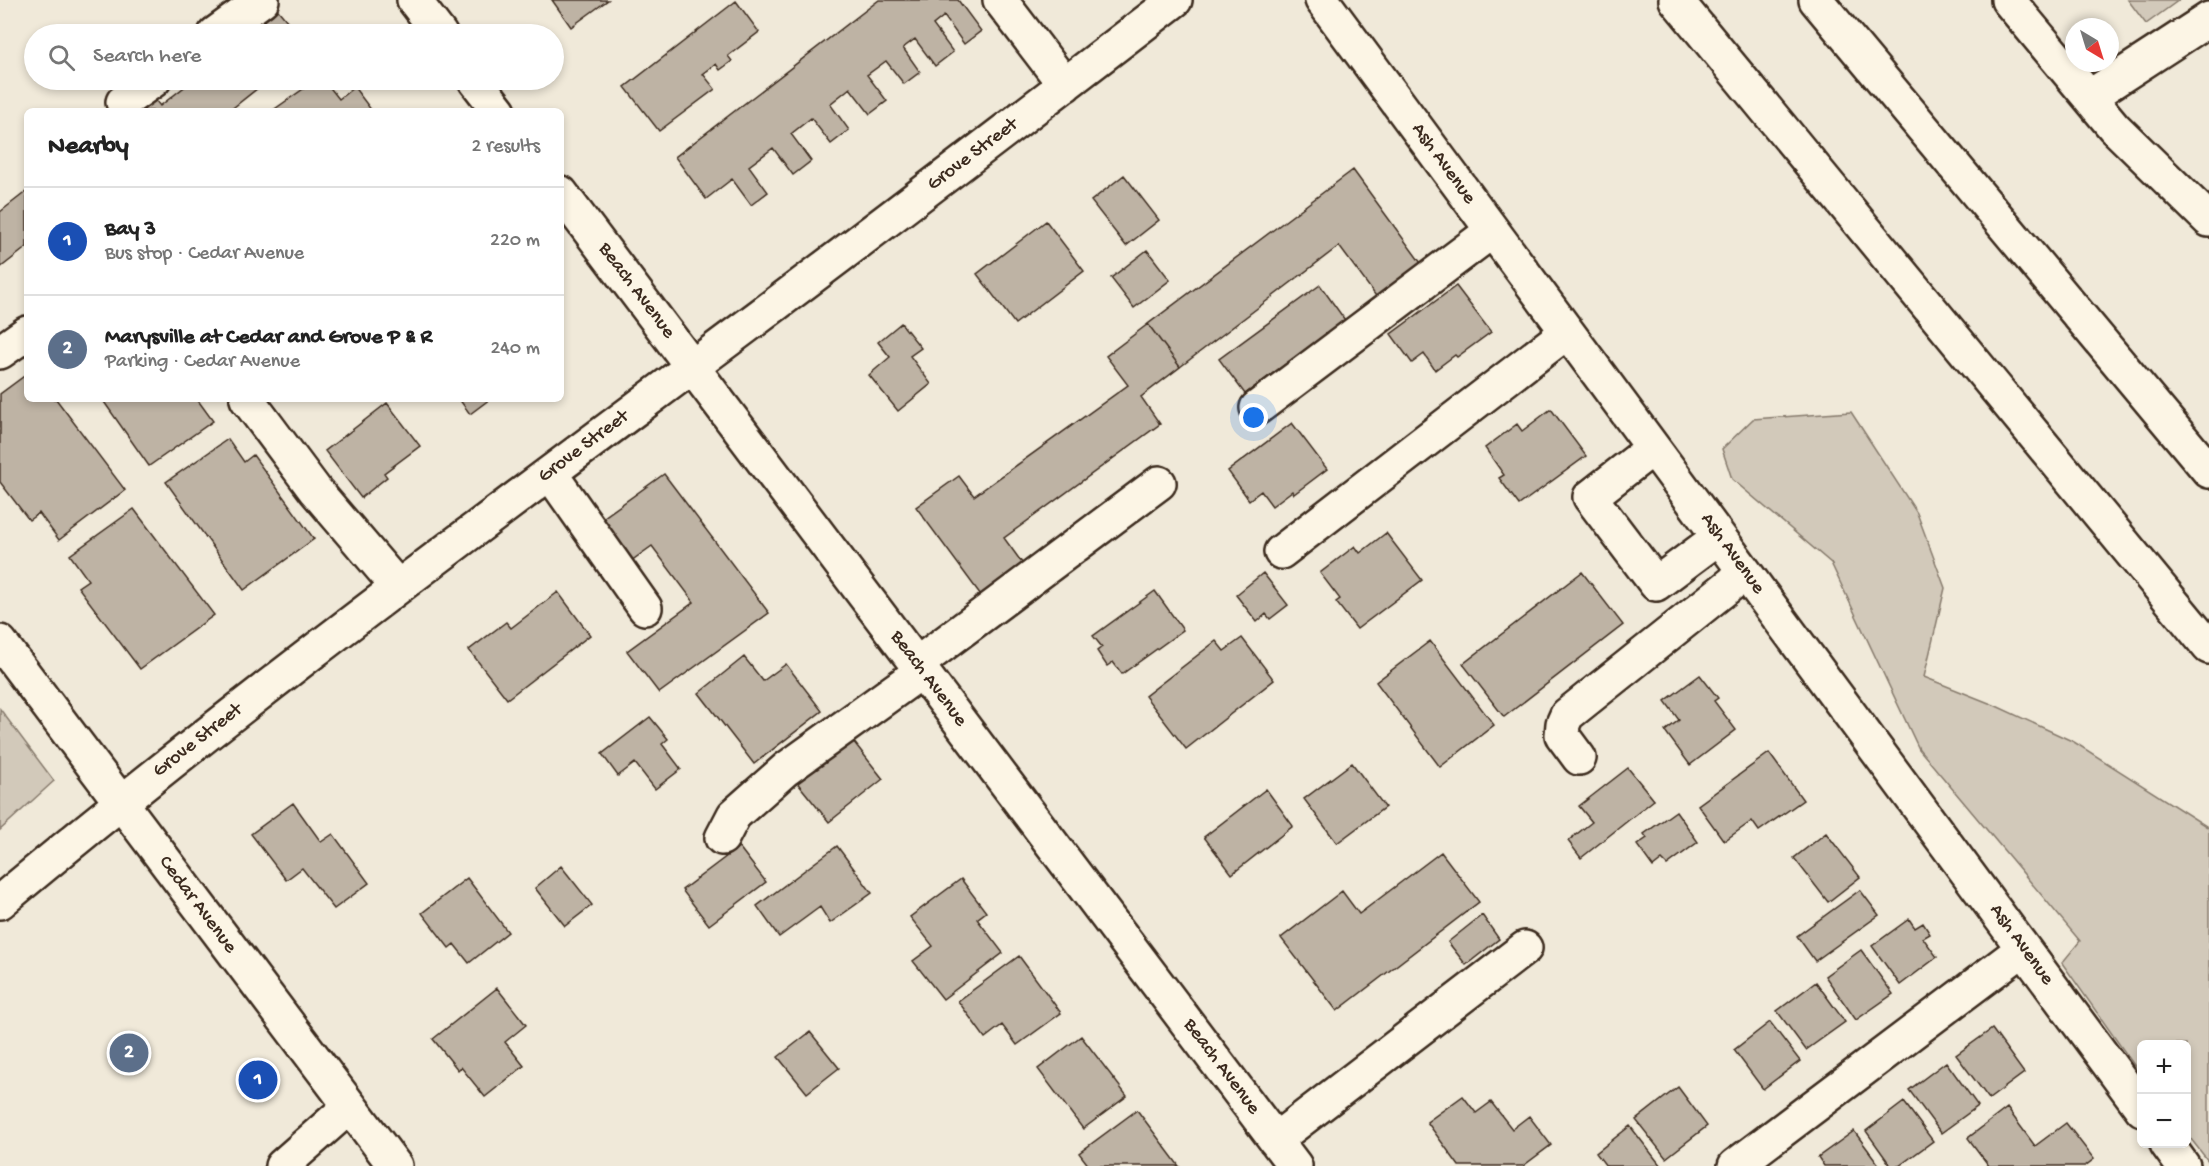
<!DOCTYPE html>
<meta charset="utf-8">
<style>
:root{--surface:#fff;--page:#f6f6f6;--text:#222;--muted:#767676;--line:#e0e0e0;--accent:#3b2a1e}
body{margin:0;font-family:"Gochi Hand",sans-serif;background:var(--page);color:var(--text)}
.controls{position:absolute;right:18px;bottom:18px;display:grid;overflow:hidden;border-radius:9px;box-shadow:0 3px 9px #0003}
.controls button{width:54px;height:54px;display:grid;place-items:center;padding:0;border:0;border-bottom:2px solid var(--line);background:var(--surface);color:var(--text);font:30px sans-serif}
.compass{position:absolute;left:2065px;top:18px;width:54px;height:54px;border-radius:50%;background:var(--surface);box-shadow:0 3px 9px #0003;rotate:142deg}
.you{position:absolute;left:1254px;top:418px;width:21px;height:21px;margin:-15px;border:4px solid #fff;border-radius:50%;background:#1a73e8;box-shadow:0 0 0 9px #1a73e833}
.badge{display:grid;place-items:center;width:39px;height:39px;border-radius:50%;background:var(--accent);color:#fff;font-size:20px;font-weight:700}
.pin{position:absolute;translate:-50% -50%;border:3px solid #fff;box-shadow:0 2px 6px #0006}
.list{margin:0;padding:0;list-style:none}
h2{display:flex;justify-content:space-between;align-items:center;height:78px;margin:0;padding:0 24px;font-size:26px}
h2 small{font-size:20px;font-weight:400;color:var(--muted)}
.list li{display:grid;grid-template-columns:39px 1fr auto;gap:18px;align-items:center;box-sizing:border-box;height:108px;padding:0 24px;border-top:2px solid var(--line)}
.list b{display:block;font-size:22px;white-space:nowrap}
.list p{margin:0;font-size:20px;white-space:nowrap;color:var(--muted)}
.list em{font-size:20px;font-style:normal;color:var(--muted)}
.icon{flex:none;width:33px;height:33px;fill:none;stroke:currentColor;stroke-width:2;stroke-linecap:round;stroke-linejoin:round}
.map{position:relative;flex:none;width:2209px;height:1166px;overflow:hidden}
.search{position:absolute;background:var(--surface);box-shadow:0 3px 9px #0003;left:24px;top:24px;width:540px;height:66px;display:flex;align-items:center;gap:15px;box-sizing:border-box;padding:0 21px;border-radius:33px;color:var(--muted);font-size:22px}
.panel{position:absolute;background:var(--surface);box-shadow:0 3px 9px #0003;left:24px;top:108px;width:540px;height:294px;border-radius:9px}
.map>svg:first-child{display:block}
.green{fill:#d2c9ba;stroke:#867a6c;stroke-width:1.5}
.building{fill:#beb3a4;stroke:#3b2a1e;stroke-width:1.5}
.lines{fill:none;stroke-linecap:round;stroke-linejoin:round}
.minor-casing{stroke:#3b2a1e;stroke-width:38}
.highway-casing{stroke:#3b2a1e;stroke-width:38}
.minor{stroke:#fcf5e5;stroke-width:33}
.highway{stroke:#fcf5e5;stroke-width:33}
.labels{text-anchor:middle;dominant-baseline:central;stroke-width:4.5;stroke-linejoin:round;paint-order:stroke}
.street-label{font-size:20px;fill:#3b2a1e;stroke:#fcf5e5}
</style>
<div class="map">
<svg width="2209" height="1166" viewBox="0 0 2209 1166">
<rect width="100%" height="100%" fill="#f0e9d9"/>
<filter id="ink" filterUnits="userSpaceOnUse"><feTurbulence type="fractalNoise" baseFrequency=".0167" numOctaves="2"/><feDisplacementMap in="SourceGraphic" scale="12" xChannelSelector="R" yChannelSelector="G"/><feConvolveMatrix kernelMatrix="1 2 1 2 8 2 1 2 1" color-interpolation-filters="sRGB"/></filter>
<g filter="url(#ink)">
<path class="green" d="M 2128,0 L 2179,0 L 2146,24 Z
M 1851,412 L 1917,513 L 1945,588 L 1924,677 L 1994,705 L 2074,742 L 2209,828 L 2209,1162 L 2187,1134 L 2186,1044 L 2142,1044 L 2141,1075 L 2062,963 L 2080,941 L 1919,749 L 1831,563 L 1732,479 L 1722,449 L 1753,419 Z
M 0,709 L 54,781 L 0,830 Z"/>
<path class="building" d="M 552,0 L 608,0 L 571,27 Z
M 879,0 L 958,0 L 981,31 L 964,44 L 944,16 L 933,25 L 953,52 L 935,66 L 915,39 L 903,48 L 920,72 L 904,84 L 886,61 L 867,75 L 887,101 L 870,114 L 850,88 L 830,104 L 849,130 L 831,144 L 811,118 L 791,134 L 811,161 L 793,175 L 773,148 L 749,166 L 768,192 L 751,205 L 732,179 L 706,199 L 675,157 Z
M 736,1 L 759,32 L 728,56 L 732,61 L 720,70 L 716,64 L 703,74 L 715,89 L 659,131 L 625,87 Z
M 278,10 L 298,34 L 235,34 L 244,27 L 249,33 Z
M 185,80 L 268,80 L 229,111 L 134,111 L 153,97 L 160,106 L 188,84 Z
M 316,80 L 324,80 L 339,99 L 354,87 L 372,111 L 272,111 Z
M 1353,170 L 1429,274 L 1384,307 L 1339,246 L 1180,367 L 1148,324 Z
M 1124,175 L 1159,220 L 1126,246 L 1091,201 Z
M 27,191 L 27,247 L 0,268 L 0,212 Z
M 1046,221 L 1084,271 L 1015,324 L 977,274 Z
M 1147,250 L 1170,280 L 1134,308 L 1111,278 Z
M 1320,285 L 1345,320 L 1245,394 L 1219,359 Z
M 1456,286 L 1491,332 L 1457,357 L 1455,355 L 1435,370 L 1424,354 L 1412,363 L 1391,334 Z
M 901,323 L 921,348 L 910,356 L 931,384 L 898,411 L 869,375 L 890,357 L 878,342 Z
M 1148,324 L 1180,367 L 1141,397 L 1160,424 L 1004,538 L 1028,571 L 986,602 L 916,507 L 959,476 L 974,496 L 1128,385 L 1106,356 Z
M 27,374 L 27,399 L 56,399 L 125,490 L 59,540 L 39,513 L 29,520 L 0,482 L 0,394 Z
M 102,399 L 197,399 L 213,421 L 149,466 Z
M 459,399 L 490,399 L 470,414 Z
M 387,403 L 420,446 L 384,473 L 387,477 L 361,498 L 325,451 Z
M 1551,409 L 1586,456 L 1519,505 L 1499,478 L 1504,475 L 1485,448 L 1517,424 L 1522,431 Z
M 1292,423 L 1327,469 L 1294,494 L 1292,491 L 1272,506 L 1261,491 L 1249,500 L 1228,471 Z
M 228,439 L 244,462 L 253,455 L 314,539 L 244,590 L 166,482 Z
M 664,474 L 769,613 L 659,693 L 627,651 L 694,602 L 652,546 L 631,561 L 600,520 Z
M 134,509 L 214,615 L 140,669 L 78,587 L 88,580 L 70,555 Z
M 1386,533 L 1422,580 L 1357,629 L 1336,602 L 1340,599 L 1320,573 L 1355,546 L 1360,553 Z
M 1582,572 L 1623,625 L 1504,717 L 1463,664 Z
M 1263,573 L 1288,605 L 1270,619 L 1266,614 L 1257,622 L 1236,595 Z
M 1155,591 L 1183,630 L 1122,674 L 1113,662 L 1107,666 L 1097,651 L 1102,647 L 1093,636 Z
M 558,592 L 590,635 L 507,699 L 469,650 L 506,622 L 511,628 Z
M 1242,638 L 1274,680 L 1186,749 L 1145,696 L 1216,641 L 1224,651 Z
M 1430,641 L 1494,725 L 1440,767 L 1376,682 Z
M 744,657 L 763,681 L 786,664 L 822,711 L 754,764 L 699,693 Z
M 1700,675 L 1718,698 L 1714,701 L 1736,730 L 1690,765 L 1665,731 L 1679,720 L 1665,701 Z
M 650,717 L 668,739 L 662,744 L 681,769 L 655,789 L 635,763 L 618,776 L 602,754 Z
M 846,732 L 883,779 L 829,822 L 791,775 Z
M 1769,753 L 1803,800 L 1759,831 L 1752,821 L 1724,841 L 1698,805 Z
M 1352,763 L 1385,807 L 1337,843 L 1304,799 Z
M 1628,768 L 1654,800 L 1581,858 L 1568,841 L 1592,822 L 1579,806 Z
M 1266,789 L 1293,826 L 1232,874 L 1204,837 Z
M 293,803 L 321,842 L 333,834 L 369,883 L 334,909 L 302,868 L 286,880 L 251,834 Z
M 1676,811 L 1698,842 L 1667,865 L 1662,860 L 1653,867 L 1637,845 L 1647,838 L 1644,834 Z
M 1826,833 L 1860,877 L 1828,902 L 1794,858 Z
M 837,846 L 872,893 L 830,923 L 820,907 L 779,937 L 757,906 Z
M 739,847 L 766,882 L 709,925 L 682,890 Z
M 1441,852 L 1479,902 L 1337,1011 L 1281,938 L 1342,891 L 1359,914 Z
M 561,866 L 592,905 L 565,926 L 535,888 Z
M 467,878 L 508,932 L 469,963 L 454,944 L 449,948 L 422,913 Z
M 961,879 L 986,912 L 977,919 L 1003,953 L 943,999 L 913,961 L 933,946 L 910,917 Z
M 1860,890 L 1879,915 L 1815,961 L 1797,936 Z
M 1482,915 L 1499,939 L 1466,965 L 1448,942 Z
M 1909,919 L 1915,928 L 1923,923 L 1930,934 L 1923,938 L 1937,957 L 1900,985 L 1872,946 Z
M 1861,950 L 1893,994 L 1856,1020 L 1825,976 Z
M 1019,956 L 1061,1013 L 1017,1045 L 1002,1025 L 985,1038 L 958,1001 Z
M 1816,982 L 1845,1022 L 1806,1050 L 1777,1011 Z
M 497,988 L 526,1025 L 505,1042 L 524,1066 L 485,1097 L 461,1067 L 458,1070 L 433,1039 Z
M 1770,1022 L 1800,1061 L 1763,1089 L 1734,1050 Z
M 1992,1029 L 2024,1073 L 1989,1099 L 1956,1055 Z
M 810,1032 L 839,1068 L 807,1093 L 778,1057 Z
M 1081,1036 L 1127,1096 L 1083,1129 L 1038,1069 Z
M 1946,1062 L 1978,1106 L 1941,1133 L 1909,1090 Z
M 1678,1087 L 1707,1126 L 1666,1158 L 1636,1120 Z
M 1463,1096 L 1476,1113 L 1491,1102 L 1512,1129 L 1529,1116 L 1551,1145 L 1523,1166 L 1459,1166 L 1427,1122 Z
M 1904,1102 L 1933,1141 L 1899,1166 L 1891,1166 L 1866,1131 Z
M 2007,1108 L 2035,1146 L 2066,1123 L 2094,1159 L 2085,1166 L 1989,1166 L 1968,1138 Z
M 1137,1110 L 1179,1166 L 1089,1166 L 1079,1153 Z
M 1630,1126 L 1661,1166 L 1606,1166 L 1596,1153 Z
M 1854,1131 L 1880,1166 L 1824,1166 L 1818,1157 Z"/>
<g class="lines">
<g class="minor-casing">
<path id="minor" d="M 414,0 L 440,34
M 1000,0 L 1065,85
M 1322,0 L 2142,1109
M 2008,0 L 2089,97
M 2209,19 L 2089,97 L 2114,127 L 2209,220
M 215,34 L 262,0
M 475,80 L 499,111
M 123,102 L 154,80
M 561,193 L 1295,1166
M 0,352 L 27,333
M 247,399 L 315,490 L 397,586
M 1257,408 L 1492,231
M 1653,448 L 1590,497 L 1656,584 L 1719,537
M 550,473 L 645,608
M 1281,552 L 1567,332
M 0,642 L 395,1166
M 917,664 L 1159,483
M 1579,758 L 1562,735 L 1563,724 L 1567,715 L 1745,573
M 722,838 L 734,815 L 786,769 L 922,671
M 0,902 C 223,715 456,543 689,369 C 852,248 1014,124 1175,0
M 1275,1140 L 1525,948
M 2167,1144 L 2183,1166
M 282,1166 L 350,1106
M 1735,1166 L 2023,949"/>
</g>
<g class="highway-casing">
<path id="highway" d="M 1676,0 L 2209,647
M 1816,0 L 2209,471"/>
</g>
<use href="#minor" class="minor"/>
<use href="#highway" class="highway"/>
</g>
</g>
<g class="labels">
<g class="street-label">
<text transform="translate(973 155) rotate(-37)">Grove Street</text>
<text transform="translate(1443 164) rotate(54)">Ash Avenue</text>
<text transform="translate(636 291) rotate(53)">Beach Avenue</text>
<text transform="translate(584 447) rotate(-37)">Grove Street</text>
<text transform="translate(1732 554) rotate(54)">Ash Avenue</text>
<text transform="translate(928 679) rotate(53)">Beach Avenue</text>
<text transform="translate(198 741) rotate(-38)">Grove Street</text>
<text transform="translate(197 905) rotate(53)">Cedar Avenue</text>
<text transform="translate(2021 945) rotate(54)">Ash Avenue</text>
<text transform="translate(1221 1067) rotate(53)">Beach Avenue</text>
</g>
</g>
</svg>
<div class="controls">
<button>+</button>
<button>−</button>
</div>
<svg class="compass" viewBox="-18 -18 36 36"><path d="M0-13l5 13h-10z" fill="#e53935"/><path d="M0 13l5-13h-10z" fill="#767676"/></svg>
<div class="you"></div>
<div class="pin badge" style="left:258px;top:1080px;background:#1a4fb4">1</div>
<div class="pin badge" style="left:129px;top:1053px;background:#5c6f8a">2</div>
<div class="search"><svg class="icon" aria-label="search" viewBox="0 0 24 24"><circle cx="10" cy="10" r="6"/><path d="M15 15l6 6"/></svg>Search here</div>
<section class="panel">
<h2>Nearby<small>2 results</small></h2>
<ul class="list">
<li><span class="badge" style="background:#1a4fb4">1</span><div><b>Bay 3</b><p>Bus stop · Cedar Avenue</p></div><em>220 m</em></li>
<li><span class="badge" style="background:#5c6f8a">2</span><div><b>Marysville at Cedar and Grove P &amp; R</b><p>Parking · Cedar Avenue</p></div><em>240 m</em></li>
</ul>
</section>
</div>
